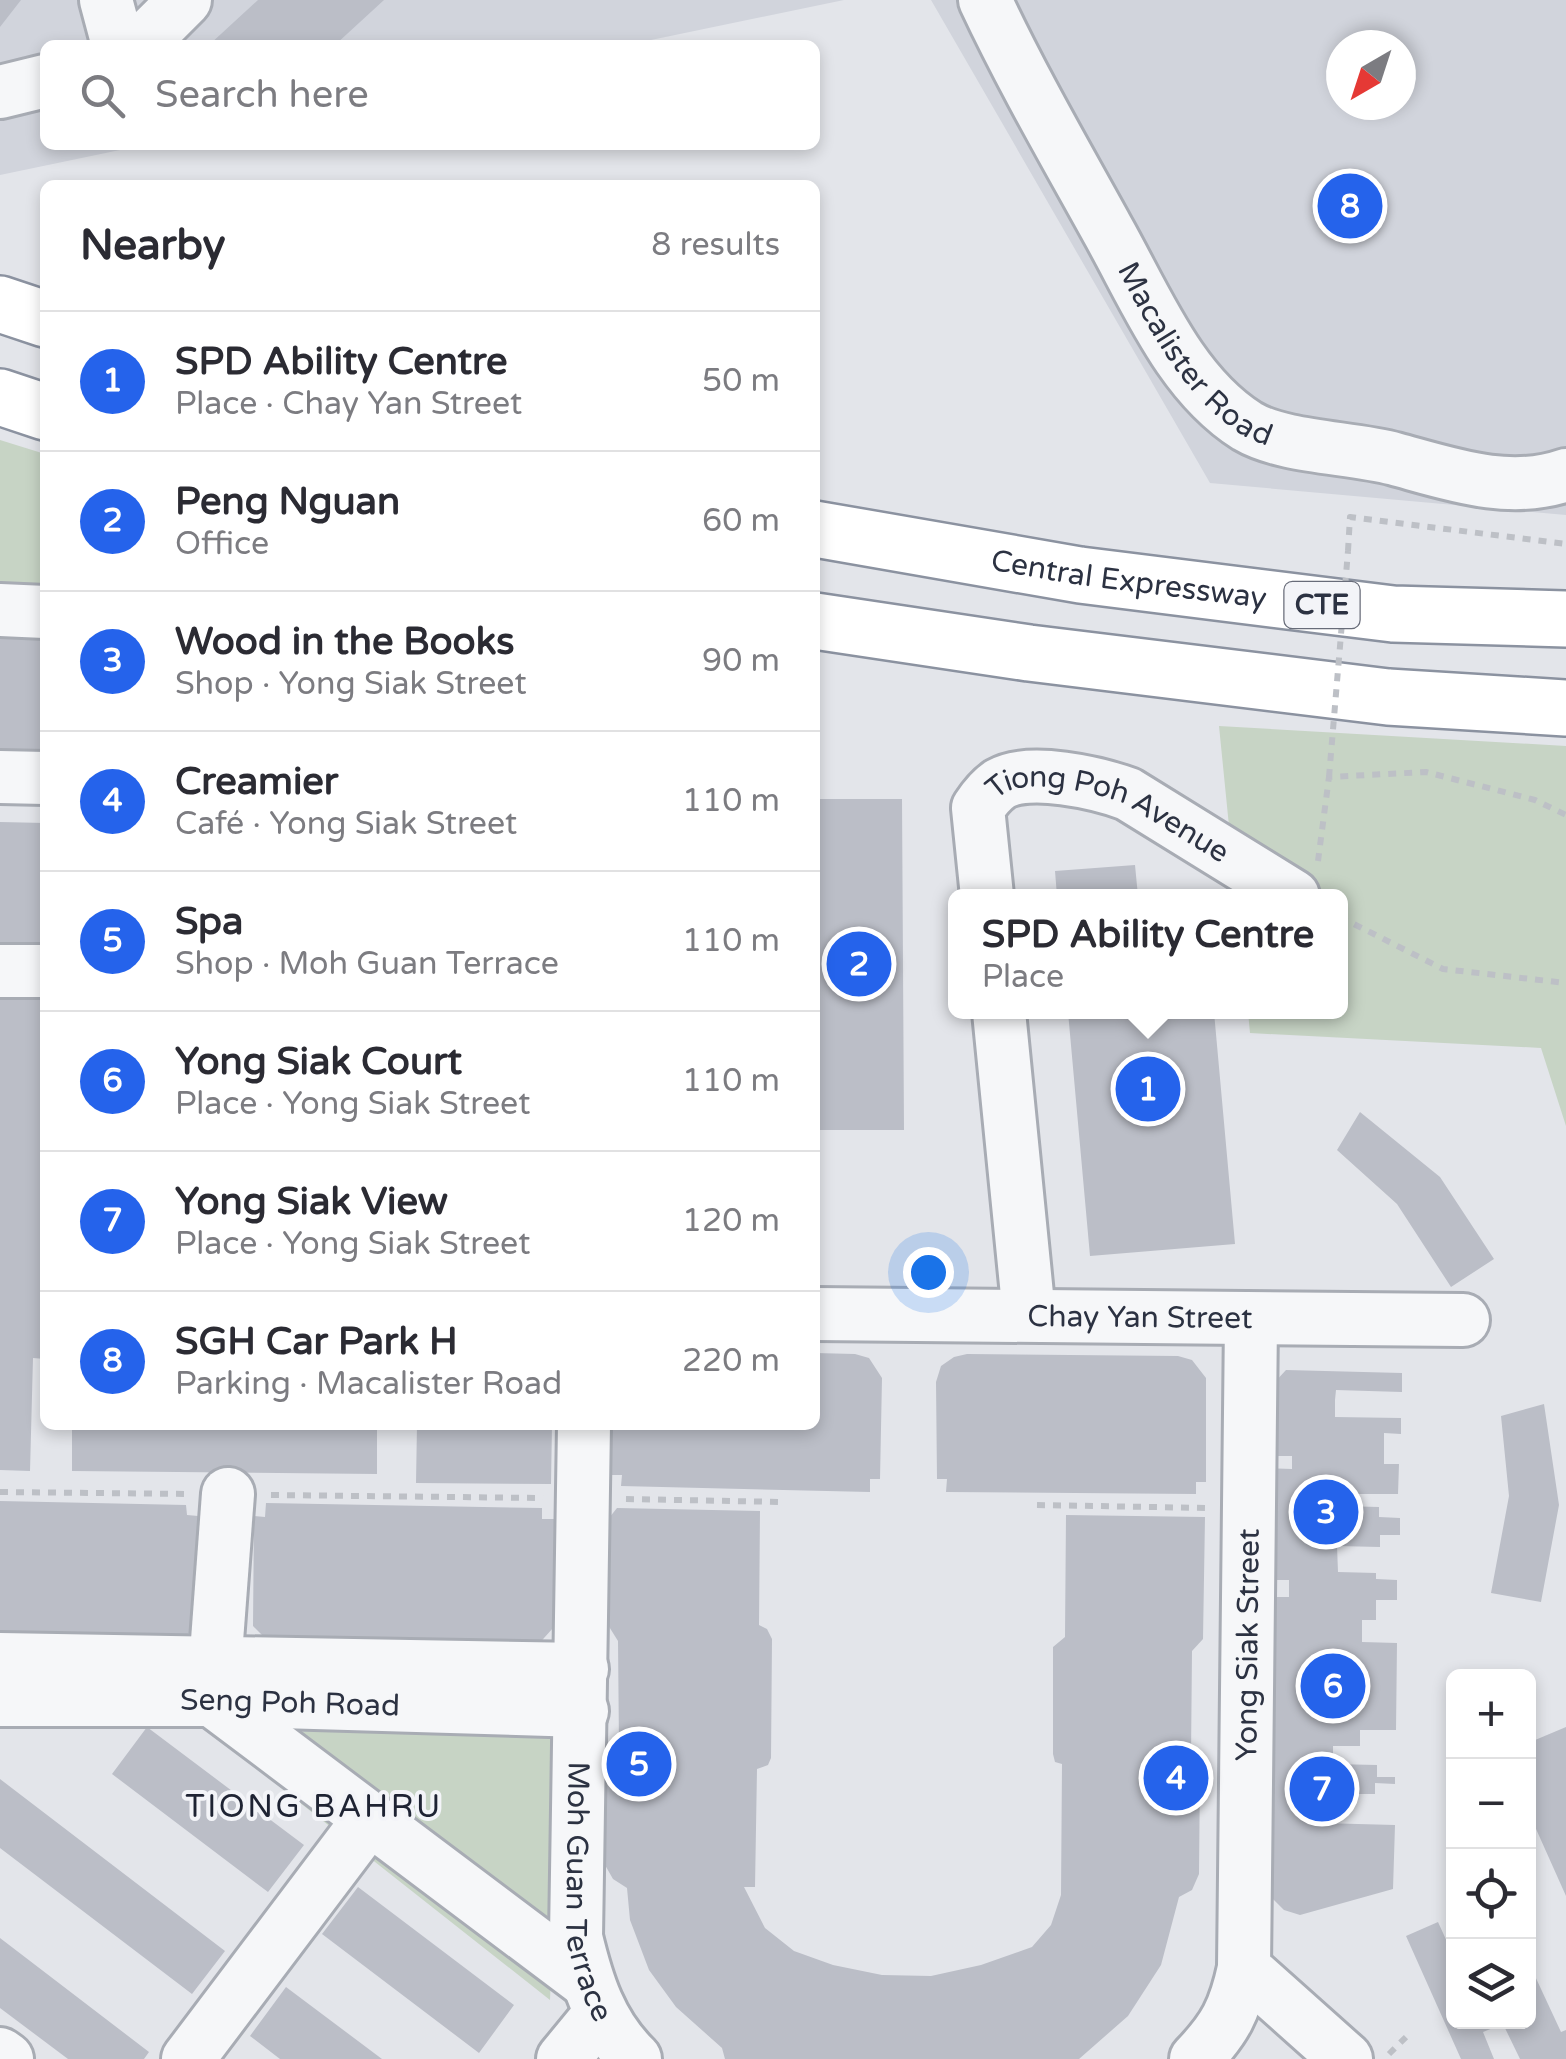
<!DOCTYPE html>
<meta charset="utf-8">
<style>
:root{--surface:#fff;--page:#f2f2f3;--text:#2b2b33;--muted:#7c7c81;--line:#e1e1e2;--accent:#2563eb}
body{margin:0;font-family:"Varela Round",sans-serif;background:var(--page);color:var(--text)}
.controls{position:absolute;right:30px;bottom:30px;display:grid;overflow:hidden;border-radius:15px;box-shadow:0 5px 15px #0003}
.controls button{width:90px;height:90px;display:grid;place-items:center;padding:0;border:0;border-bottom:2px solid var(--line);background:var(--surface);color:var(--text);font:50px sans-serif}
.compass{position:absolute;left:1326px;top:30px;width:90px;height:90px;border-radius:50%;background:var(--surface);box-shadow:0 5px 15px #0003;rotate:219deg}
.you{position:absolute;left:928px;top:1272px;width:35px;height:35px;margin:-25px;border:8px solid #fff;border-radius:50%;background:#1a73e8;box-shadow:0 0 0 15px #1a73e833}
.badge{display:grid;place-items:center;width:65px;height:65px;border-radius:50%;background:var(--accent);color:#fff;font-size:32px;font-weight:700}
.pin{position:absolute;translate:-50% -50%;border:5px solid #fff;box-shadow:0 2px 10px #0006}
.popup{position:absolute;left:948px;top:889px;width:400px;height:130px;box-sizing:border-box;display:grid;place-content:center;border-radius:15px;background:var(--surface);filter:drop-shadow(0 2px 8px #0005);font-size:32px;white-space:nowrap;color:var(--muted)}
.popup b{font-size:38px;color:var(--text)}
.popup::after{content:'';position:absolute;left:50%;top:100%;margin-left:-20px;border:20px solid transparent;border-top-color:var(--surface)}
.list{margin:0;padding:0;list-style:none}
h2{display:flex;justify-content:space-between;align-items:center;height:130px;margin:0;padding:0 40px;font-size:42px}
h2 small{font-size:32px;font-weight:400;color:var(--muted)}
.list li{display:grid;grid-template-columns:65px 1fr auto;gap:30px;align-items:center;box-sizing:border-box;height:140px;padding:0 40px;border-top:2px solid var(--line)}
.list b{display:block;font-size:38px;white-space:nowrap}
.list p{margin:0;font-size:32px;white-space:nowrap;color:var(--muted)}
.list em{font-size:32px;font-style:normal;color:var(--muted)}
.icon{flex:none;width:55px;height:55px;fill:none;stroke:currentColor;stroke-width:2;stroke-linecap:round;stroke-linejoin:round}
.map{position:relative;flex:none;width:1566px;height:2059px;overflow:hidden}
.search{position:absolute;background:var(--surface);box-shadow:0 5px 15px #0003;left:40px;top:40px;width:780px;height:110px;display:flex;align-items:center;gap:25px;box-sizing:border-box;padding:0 35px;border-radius:15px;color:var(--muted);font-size:38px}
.panel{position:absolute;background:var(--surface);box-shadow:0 5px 15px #0003;left:40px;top:180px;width:780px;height:1250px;border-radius:15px}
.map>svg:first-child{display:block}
.built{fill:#d1d4dc;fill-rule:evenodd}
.green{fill:#c7d4c5}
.building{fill:#bbbec7}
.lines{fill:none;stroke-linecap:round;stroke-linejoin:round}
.minor-casing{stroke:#a8acb4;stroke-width:58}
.highway-casing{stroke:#8b92a0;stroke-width:60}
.path{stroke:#bdc0c6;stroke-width:6;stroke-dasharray:8 8;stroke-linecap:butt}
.minor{stroke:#f6f7f9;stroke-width:52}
.highway{stroke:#fff;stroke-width:55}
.path-bridge{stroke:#bdc0c6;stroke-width:6;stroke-dasharray:8 8;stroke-linecap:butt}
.labels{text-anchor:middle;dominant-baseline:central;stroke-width:8;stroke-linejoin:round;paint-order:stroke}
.shield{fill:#f3f4f8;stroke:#686c79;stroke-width:2.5}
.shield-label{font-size:28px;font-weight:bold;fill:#2c3242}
.street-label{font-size:30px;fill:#2c3242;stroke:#f3f4f8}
.neighbourhood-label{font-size:32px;letter-spacing:2.5px;fill:#1e2333;stroke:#f3f4f8}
</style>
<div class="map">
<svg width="1566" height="2059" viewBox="0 0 1566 2059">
<rect width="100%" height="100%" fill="#e3e5ea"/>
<path class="built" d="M 0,0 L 844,0 L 627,45 L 45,45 L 45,145 L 144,145 L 0,175 Z
M 931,0 L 1566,0 L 1566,515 L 1210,483 ZM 1341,45 L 1401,45 L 1401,105 L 1341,105 Z"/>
<path class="green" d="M 0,440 L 45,454 L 45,601 L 0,599 Z
M 1219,726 L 1566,746 L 1566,1126 L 1541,1048 L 1250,1033 L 1248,1012 L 1340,1012 L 1340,896 L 1236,896 Z
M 209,1731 L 561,1732 L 550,2000 Z"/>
<path class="building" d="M 0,0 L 21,0 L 0,27 Z
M 258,0 L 384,0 L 335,45 L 209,45 Z
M 0,625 L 45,626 L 45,755 L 0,754 Z
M 815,799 L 902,799 L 904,1130 L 815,1130 Z
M 0,822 L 45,823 L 45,952 L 0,951 Z
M 1135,865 L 1138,896 L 1057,896 L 1055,871 Z
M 0,982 L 45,984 L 45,1359 L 33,1358 L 30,1471 L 0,1470 Z
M 1068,1012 L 1214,1012 L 1235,1244 L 1090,1256 Z
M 1360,1112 L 1440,1177 L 1494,1259 L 1451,1287 L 1397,1204 L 1337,1150 Z
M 815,1353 L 855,1354 L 869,1358 L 882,1378 L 880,1479 L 870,1479 L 870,1492 L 621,1486 L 622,1475 L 610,1475 L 611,1425 L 815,1425 Z
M 967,1354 L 1178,1356 L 1192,1360 L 1206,1378 L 1206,1482 L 1196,1482 L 1196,1494 L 946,1492 L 947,1479 L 937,1479 L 936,1382 L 941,1366 L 954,1357 Z
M 1286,1370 L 1402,1373 L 1402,1392 L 1336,1390 L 1335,1400 L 1335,1417 L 1401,1418 L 1401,1434 L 1384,1433 L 1384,1464 L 1399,1464 L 1398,1494 L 1341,1494 L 1340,1506 L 1379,1507 L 1379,1517 L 1400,1518 L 1400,1535 L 1380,1535 L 1380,1547 L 1337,1546 L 1338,1572 L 1376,1573 L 1376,1579 L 1397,1580 L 1397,1600 L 1376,1600 L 1376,1620 L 1362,1620 L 1362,1642 L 1397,1643 L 1396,1730 L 1360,1730 L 1360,1746 L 1333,1746 L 1333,1764 L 1377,1765 L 1377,1777 L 1395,1777 L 1395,1784 L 1375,1783 L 1375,1794 L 1335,1794 L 1335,1812 L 1321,1812 L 1321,1823 L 1395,1825 L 1393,1889 L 1300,1915 L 1284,1910 L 1272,1898 L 1268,1883 L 1270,1597 L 1289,1597 L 1289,1580 L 1270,1580 L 1263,1468 L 1292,1469 L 1292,1456 L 1274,1456 L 1274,1383 Z
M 1544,1404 L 1559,1505 L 1541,1602 L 1491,1593 L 1509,1496 L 1501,1416 Z
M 72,1425 L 377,1425 L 377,1474 L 72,1471 Z
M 417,1425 L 552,1425 L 551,1484 L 416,1483 Z
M 0,1501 L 186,1505 L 187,1515 L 198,1516 L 197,1624 L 180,1643 L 0,1639 Z
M 266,1503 L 542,1508 L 542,1519 L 555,1519 L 553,1628 L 535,1648 L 270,1643 L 253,1626 L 254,1516 L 265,1517 Z
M 617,1508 L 760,1511 L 759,1625 L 767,1629 L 772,1639 L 771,1758 L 768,1765 L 757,1769 L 755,1887 L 744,1887 L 765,1928 L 794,1951 L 833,1965 L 882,1975 L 931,1976 L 981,1965 L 1032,1947 L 1051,1925 L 1061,1895 L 1062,1764 L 1055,1762 L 1053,1754 L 1053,1647 L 1065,1637 L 1066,1515 L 1205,1517 L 1203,1639 L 1192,1651 L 1191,1756 L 1200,1769 L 1199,1874 L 1192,1890 L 1179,1897 L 1161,1965 L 1128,2016 L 1079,2059 L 725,2059 L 722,2048 L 676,2007 L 649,1970 L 630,1920 L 627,1888 L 613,1879 L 605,1865 L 606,1766 L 610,1753 L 619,1747 L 618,1641 L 608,1625 L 609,1518 Z
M 147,1727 L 304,1845 L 268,1892 L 112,1774 Z
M 1566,1727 L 1566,1896 L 1528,1811 L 1528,1743 Z
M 0,1779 L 225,1951 L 192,1994 L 0,1848 Z
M 358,1887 L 514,2005 L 479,2053 L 322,1934 Z
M 1438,1922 L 1454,1957 L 1454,2022 L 1528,2022 L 1528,1961 L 1561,2032 L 1566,2030 L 1566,2059 L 1520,2059 L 1503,2024 L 1483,2032 L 1494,2059 L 1461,2059 L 1406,1936 Z
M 0,1938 L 149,2052 L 144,2059 L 68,2059 L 0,2008 Z
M 286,1987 L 382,2059 L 280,2059 L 250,2036 Z"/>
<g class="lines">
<g class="minor-casing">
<g id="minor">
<path d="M 106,0 L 118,45"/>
<path id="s1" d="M 985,0 C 1022,79 1065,153 1107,229 C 1145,296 1179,383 1247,426 C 1284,448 1351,447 1395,459 C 1450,474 1509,495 1566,475"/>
<path d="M 131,45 L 151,34 L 185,0"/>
<path d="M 0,92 L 45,81"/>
<path d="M 0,610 L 45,612"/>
<path d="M 0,777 L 45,778"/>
<path id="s2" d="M 987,896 L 978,808 C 984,799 991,790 1000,784 C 1029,767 1098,783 1128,794 L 1293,896"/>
<path d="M 0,971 L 45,971"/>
<path d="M 999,1012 L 1029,1315"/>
<path id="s3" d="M 815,1314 L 1463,1320"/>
<path id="s4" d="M 584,1425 L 576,1937 C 587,1983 600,2025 635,2059"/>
<path d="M 0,1659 L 582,1669"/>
<path d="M 213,1694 L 228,1494"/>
<path id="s5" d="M 0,1700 L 212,1700 L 582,1711"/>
<path d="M 212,1700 L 587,1982"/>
<path d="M 1244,1968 L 1346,2059"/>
<path d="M 0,2054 L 7,2059"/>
<path d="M 188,2059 L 370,1818"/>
<path d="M 563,2059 L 600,2014"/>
<path id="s6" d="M 1196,2059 C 1225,2029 1235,2010 1244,1968 L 1251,1320"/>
</g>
</g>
<g class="highway-casing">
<g id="highway">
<path d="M 0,304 L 45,319"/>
<path d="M 0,397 L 45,412"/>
<path id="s7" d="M 815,529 L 1080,575 L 1393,614 L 1566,619"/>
<path d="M 815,621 L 1029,653 L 1388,697 L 1566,708"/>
</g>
</g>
<path class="path" d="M 1348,551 L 1350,517 L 1566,544
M 1318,861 L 1329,777 L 1426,772 L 1535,800 L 1566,815
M 1340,917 L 1443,969 L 1566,983
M 0,1492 L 188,1494
M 271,1495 L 543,1498
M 626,1499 L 784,1502
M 1037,1505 L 1208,1508
M 1389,2054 L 1406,2037"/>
<use href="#minor" class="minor"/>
<use href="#highway" class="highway"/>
<path class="path-bridge" d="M 1329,777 L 1348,551"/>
</g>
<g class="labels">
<rect class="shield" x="1284.5" y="582" width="75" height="46" rx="8"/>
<g class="shield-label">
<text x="1322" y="605">CTE</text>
</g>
<g class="street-label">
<text stroke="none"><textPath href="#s1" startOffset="415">Macalister Road</textPath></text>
<text stroke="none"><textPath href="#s7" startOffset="318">Central Expressway</textPath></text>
<text stroke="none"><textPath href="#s2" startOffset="238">Tiong Poh Avenue</textPath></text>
<text stroke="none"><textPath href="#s3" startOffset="325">Chay Yan Street</textPath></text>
<text stroke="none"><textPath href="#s6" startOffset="428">Yong Siak Street</textPath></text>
<text stroke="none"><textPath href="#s5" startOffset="290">Seng Poh Road</textPath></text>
<text stroke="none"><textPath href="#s4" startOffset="468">Moh Guan Terrace</textPath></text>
</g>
<g class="neighbourhood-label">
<text x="314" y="1807">TIONG BAHRU</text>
</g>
</g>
</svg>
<div class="controls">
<button>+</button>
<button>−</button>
<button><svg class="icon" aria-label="locate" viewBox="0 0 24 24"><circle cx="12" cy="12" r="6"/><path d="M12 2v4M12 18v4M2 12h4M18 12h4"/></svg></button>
<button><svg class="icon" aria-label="layers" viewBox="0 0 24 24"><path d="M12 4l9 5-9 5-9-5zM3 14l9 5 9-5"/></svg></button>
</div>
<svg class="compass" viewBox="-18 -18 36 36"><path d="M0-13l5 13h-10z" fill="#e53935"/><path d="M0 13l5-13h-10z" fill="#7c7c81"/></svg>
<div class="you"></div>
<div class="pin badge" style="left:1148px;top:1089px">1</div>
<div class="popup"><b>SPD Ability Centre</b>Place</div>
<div class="pin badge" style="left:859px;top:964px">2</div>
<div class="pin badge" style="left:1326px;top:1512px">3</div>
<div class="pin badge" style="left:1176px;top:1778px">4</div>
<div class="pin badge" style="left:639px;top:1764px">5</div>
<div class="pin badge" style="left:1333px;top:1686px">6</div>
<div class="pin badge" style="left:1322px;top:1789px">7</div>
<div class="pin badge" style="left:1350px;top:206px">8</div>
<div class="search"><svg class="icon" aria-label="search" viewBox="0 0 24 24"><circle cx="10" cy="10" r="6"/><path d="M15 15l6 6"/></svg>Search here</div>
<section class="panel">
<h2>Nearby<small>8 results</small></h2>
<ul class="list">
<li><span class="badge">1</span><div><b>SPD Ability Centre</b><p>Place · Chay Yan Street</p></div><em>50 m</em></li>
<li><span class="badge">2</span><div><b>Peng Nguan</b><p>Office</p></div><em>60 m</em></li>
<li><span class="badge">3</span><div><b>Wood in the Books</b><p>Shop · Yong Siak Street</p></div><em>90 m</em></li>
<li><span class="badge">4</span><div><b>Creamier</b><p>Café · Yong Siak Street</p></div><em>110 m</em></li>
<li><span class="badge">5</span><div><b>Spa</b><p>Shop · Moh Guan Terrace</p></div><em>110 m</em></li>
<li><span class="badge">6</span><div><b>Yong Siak Court</b><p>Place · Yong Siak Street</p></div><em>110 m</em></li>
<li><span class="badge">7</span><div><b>Yong Siak View</b><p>Place · Yong Siak Street</p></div><em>120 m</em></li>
<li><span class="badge">8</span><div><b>SGH Car Park H</b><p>Parking · Macalister Road</p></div><em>220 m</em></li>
</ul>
</section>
</div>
